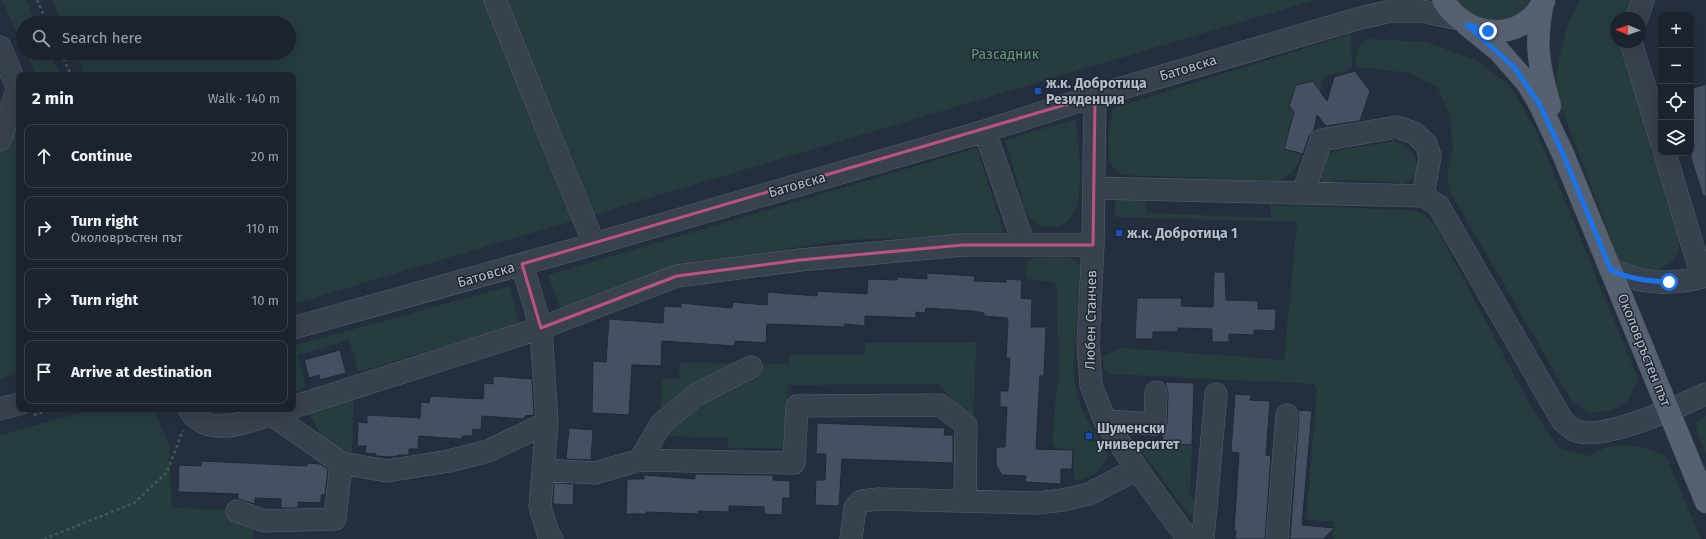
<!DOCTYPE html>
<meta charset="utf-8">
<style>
:root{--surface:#1b232e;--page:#282f3a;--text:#f1f3f6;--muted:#a0a4aa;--line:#39404a}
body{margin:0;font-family:"Fira Sans",sans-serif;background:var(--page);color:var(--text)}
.controls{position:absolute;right:12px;top:12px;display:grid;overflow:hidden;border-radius:8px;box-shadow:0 4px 16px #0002}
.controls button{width:36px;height:36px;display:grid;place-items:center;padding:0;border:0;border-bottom:1px solid var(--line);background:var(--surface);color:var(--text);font:20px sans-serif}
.compass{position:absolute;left:1610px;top:12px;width:36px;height:36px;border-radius:50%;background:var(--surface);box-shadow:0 4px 16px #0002;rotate:272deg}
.stop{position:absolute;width:12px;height:12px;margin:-9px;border:3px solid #1a73e8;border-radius:50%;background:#fff}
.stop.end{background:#1a73e8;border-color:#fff;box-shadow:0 1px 4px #0008}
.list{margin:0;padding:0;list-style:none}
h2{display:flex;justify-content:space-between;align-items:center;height:52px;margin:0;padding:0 16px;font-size:17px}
h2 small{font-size:13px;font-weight:400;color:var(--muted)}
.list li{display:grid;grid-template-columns:26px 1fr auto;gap:12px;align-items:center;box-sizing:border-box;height:64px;margin:0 8px 8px;padding:0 8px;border:1px solid var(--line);border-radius:8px}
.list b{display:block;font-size:15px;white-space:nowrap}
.list p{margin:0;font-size:13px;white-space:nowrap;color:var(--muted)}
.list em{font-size:13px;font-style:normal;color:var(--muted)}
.icon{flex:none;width:22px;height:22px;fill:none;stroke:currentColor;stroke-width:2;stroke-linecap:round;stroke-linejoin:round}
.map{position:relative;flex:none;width:1706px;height:539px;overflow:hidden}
.search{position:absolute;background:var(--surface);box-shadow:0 4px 16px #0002;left:16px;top:16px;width:280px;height:44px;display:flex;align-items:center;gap:10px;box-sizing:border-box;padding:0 14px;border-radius:22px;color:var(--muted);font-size:15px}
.panel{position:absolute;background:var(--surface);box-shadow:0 4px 16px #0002;left:16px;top:72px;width:280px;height:340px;border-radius:8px}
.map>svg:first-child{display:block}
.green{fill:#263c3f}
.building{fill:#455162;stroke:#1f2835}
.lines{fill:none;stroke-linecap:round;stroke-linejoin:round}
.minor-casing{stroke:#565f6c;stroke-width:23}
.major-casing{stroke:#414a57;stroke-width:23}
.path{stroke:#44595c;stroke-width:2.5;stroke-dasharray:3 3;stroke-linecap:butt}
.minor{stroke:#38414e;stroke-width:22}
.major{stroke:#56606e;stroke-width:22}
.route{stroke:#1a73e8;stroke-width:5}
.marked{fill:none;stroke:#bd5182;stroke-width:3;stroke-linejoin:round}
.transit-dot{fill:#1a4fb4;stroke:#1d2633;stroke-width:1.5}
.labels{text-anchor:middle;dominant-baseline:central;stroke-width:3;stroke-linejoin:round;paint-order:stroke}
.park-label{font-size:14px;fill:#6b9a76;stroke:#1d2633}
.street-label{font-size:14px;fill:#b4bcc9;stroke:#1d2633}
.poi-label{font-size:14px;font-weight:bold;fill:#b4bcc9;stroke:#1d2633;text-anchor:start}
</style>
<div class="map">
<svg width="1706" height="539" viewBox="0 0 1706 539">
<rect width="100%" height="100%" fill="#242f3e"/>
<path class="green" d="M 2,0 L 26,0 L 36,23 L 23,23 L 23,46 Z
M 52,0 L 1315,0 L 293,304 L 293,75 L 86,75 L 76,53 L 289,53 L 289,23 L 62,23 Z
M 1452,0 L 1535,0 L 1524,12 L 1509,21 L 1476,20 Z
M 1580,0 L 1631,0 L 1627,18 L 1616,18 L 1616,42 L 1623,42 L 1677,223 C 1682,250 1680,261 1653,272 L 1620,263 L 1556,93 C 1556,61 1564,28 1580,0 Z
M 1351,34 L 1352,67 L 1344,72 L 1324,76 L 1298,165 L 1281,182 L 1264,180 L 1123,175 C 1118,172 1114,169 1111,164 C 1106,153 1110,120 1113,108 Z
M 1369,39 L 1426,42 L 1478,61 L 1510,86 L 1536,130 L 1638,379 L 1627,401 L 1611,411 L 1588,412 L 1571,400 L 1450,191 L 1447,176 L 1453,145 L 1449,114 L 1438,88 L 1409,73 L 1359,67 L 1356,63 C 1356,50 1358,45 1369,39 Z
M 26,53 L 50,53 L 60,75 L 36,75 Z
M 13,116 L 19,129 L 19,373 L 0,379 L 0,155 Z
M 1076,119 C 1077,147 1094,225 1051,227 C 1041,228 1032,222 1027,214 L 1005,140 Z
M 1395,141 C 1421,151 1426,177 1398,186 L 1398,182 L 1335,180 L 1334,187 C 1326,186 1323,184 1319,176 L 1326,155 L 1334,151 Z
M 977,148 L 1006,239 L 940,237 L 843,240 L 694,264 L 561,311 L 548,275 Z
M 1118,199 L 1145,199 L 1147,213 L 1271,218 L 1270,205 L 1408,210 C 1422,212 1428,217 1437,229 L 1529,403 L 1550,436 L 1560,448 L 1589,456 C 1616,439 1637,444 1666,456 L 1701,539 L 1333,539 L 1334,522 L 1306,520 L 1317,388 L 1314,384 L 1110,374 L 1104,369 L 1102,357 L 1120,348 L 1284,360 L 1297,222 L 1115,217 L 1115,203 Z
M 1033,258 C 1047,259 1070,253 1080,264 C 1080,277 1079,290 1078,303 C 1076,336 1069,368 1079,401 C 1085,420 1098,436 1107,454 C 1107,470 1087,480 1074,481 L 1074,451 L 1054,447 L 1052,441 L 1059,365 L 1057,324 L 1057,286 L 1052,282 L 1028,279 L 1025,269 L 1028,261 Z
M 510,286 L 519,324 L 358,372 L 349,340 L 298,355 L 306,387 L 293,392 L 293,346 Z
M 976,342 L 974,415 L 965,414 L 938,384 L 788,385 L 786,448 L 728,448 L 727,438 L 659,436 L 662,378 L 679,379 L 680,363 L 789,364 L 789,354 L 865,355 L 865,343 Z
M 354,399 L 352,453 C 328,446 321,436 309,414 Z
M 93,409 L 154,409 L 169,446 L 172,508 L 229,510 L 253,531 L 254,539 L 0,539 L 0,435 Z
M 213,409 L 247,409 L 247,411 L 223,417 Z
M 1706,415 L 1706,454 L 1697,433 L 1696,422 Z
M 1135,443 L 1192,445 L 1190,497 L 1199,498 L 1195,515 L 1189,515 Z"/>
<path class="building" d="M 1355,71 L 1370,91 L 1360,121 L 1326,126 L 1317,115 L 1314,130 L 1309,136 L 1303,154 L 1284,149 L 1294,112 L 1289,106 L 1296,85 L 1313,81 L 1327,101 L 1334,77 Z
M 1706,84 L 1706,196 L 1703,196 L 1691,158 L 1691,89 Z
M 1214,272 L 1225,272 L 1226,300 L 1258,301 L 1258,309 L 1276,309 L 1275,331 L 1254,330 L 1254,335 L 1229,334 L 1229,342 L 1212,342 L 1212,329 L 1178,328 L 1178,332 L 1153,332 L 1153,339 L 1135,339 L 1137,298 L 1182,298 L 1181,306 L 1213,307 Z
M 927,273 L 975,276 L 974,281 L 1006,282 L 1006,279 L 1022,280 L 1021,298 L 1032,299 L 1031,327 L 1046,327 L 1044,376 L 1040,376 L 1036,449 L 1073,450 L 1072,469 L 1061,469 L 1061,484 L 1025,482 L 1026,476 L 1002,475 L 996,465 L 996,447 L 1005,447 L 1007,407 L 1000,407 L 1000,391 L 1008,391 L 1010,358 L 1006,358 L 1008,322 L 1007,318 L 984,316 L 984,313 L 972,311 L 926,308 L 925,313 L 916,312 L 916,318 L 865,316 L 865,326 L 845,324 L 844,327 L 767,324 L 766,343 L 735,341 L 735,346 L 662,341 L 661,366 L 632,365 L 629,415 L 592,413 L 593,361 L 606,362 L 609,319 L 663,323 L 664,306 L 681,307 L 681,303 L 732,308 L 733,302 L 767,305 L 768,292 L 817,296 L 817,291 L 867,294 L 868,279 L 897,280 L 898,277 L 927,279 Z
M 340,350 L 346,373 L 320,380 L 319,375 L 309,378 L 304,360 Z
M 493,376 L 532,379 L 534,415 L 525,416 L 524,419 L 482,416 L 481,430 L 473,429 L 472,436 L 462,436 L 462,439 L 419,436 L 418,449 L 409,449 L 409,455 L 399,455 L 394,457 L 376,456 L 376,454 L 365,453 L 366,446 L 357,446 L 358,422 L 367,423 L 367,415 L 420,418 L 421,402 L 429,403 L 430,396 L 483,399 L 484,383 L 493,384 Z
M 1165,382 L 1194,383 L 1192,445 L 1162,444 L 1163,433 L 1167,424 L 1168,392 Z
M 1235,394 L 1251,395 L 1250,400 L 1270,401 L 1266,455 L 1271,456 L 1265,539 L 1235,539 L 1236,531 L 1234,531 L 1239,453 L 1231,452 Z
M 1298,410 L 1312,411 L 1302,525 L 1335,528 L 1323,539 L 1290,539 L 1299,416 Z
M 817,423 L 945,428 L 944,435 L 953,435 L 953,463 L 842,459 L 839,506 L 815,505 L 816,480 L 825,480 L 826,454 L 816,454 Z
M 569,428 L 593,430 L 591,460 L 566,459 Z
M 202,461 L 307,466 L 307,463 L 320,464 L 328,469 L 325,495 L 321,495 L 321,503 L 298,502 L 298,508 L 281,508 L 281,499 L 255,498 L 255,504 L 238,499 L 238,494 L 178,492 L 179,465 L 201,466 Z
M 695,474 L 773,475 L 773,480 L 790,481 L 790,498 L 783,498 L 782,515 L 764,514 L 764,507 L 729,506 L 729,512 L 698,511 L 698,514 L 646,512 L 646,514 L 626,514 L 627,479 L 644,479 L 644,475 L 695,479 Z
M 554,483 L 574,484 L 573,505 L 553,504 Z"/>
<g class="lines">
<g class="minor-casing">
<path id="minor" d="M 495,0 L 594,244
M 1637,18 L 1643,0
M 1631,42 L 1661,141
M 0,47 L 19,91
M 1095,96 L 1093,245 L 1088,343 L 1091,385 L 1105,421 L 1137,469 L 1188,539
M 985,131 L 1024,245
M 0,140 L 18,88
M 1665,153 L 1702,277
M 1094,188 L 1423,196 L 1438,205 L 1562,420 C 1566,423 1570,428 1574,430 C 1602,443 1678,406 1706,394
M 1303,193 L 1321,140 L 1397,127 L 1414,133 L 1426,144 L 1430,156 L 1423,196
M 522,264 L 541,328 L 547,423 L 540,506 L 548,534 L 552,539
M 1611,269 C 1641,285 1674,285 1706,276
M 293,328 L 594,244 L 985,131 L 1095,96 L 1360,18 L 1392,11 L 1421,11 L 1459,19
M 293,407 L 541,328 L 677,276 L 800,260 L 963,245 L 1093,245
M 0,409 L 19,404
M 189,409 C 210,442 255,419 284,410
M 269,409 L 271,414 L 341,463 L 387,471 L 449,461 L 488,451 L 547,423
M 1105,421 L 1155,424 L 1156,392
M 640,460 L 661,424 L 696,395 L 751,367
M 544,470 L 595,473 L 640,460 L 794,463 L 797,406 L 940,405 L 966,425 L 965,500
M 237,511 L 264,521 L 335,519 L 341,463
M 851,539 L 855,508 L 862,501 L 879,499 L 1037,503 L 1063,500 L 1089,494 L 1137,469
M 1203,539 L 1216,394
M 1277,539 L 1287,415"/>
</g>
<g class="major-casing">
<path id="major" d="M 1443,0 C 1467,39 1521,44 1544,1
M 1543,2 C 1534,42 1539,68 1550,106
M 1467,25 L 1499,51 L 1527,83 L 1540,105 L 1563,154 L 1706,502"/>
</g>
<path class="path" d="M 37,0 L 47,23
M 61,53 L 71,75
M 34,415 L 53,409
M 44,539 L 134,503 L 167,472 L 183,430"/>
<use href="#minor" class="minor"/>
<use href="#major" class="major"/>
</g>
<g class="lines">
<path class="route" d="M 1488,31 L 1467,25 L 1514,67 L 1540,105 L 1563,154 L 1611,270 C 1630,279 1647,281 1669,282"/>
</g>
<path class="marked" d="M 1095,96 L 1093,245 L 963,245 L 800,260 L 677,276 L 541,328 L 522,264 Z"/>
<g class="transit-dot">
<rect x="1034" y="87" width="8" height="8" rx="2"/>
<rect x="1115" y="229" width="8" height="8" rx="2"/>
<rect x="1085" y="432" width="8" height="8" rx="2"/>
</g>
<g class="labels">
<g class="park-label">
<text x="1005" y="54">Разсадник</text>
</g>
<g class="street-label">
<text transform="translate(1188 68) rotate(-17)">Батовска</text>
<text transform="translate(797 185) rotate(-16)">Батовска</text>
<text transform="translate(486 275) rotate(-16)">Батовска</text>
<text transform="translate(1091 320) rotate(-89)">Любен Станчев</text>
<text transform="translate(1644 350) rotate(68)">Околовръстен път</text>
</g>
<g class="poi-label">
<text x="1046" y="83">ж.к. Добротица<tspan x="1046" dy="16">Резиденция</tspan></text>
<text x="1127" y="233">ж.к. Добротица 1</text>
<text x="1097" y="428">Шуменски<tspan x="1097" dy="16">университет</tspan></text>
</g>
</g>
</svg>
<div class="controls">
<button>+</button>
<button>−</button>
<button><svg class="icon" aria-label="locate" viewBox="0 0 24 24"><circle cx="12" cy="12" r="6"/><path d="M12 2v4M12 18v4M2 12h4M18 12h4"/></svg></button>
<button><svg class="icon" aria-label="layers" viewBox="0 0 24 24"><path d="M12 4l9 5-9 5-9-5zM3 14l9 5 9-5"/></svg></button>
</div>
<svg class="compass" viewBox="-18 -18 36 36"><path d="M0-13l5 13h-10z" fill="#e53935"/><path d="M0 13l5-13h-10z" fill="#a0a4aa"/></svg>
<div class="stop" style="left:1669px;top:282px"></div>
<div class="stop end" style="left:1488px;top:31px"></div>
<div class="search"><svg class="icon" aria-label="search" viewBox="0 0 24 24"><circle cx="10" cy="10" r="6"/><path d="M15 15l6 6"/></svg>Search here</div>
<section class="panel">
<h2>2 min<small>Walk · 140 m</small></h2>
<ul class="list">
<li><svg class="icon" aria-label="ahead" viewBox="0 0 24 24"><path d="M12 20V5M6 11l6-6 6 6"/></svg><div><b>Continue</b></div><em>20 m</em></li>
<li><svg class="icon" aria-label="right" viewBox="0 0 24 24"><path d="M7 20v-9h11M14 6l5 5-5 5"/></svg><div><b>Turn right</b><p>Околовръстен път</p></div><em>110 m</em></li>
<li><svg class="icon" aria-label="right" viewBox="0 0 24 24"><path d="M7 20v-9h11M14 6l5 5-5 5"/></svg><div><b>Turn right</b></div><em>10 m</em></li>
<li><svg class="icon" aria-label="arrive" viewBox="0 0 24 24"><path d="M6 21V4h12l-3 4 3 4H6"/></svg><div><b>Arrive at destination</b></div></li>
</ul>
</section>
</div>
